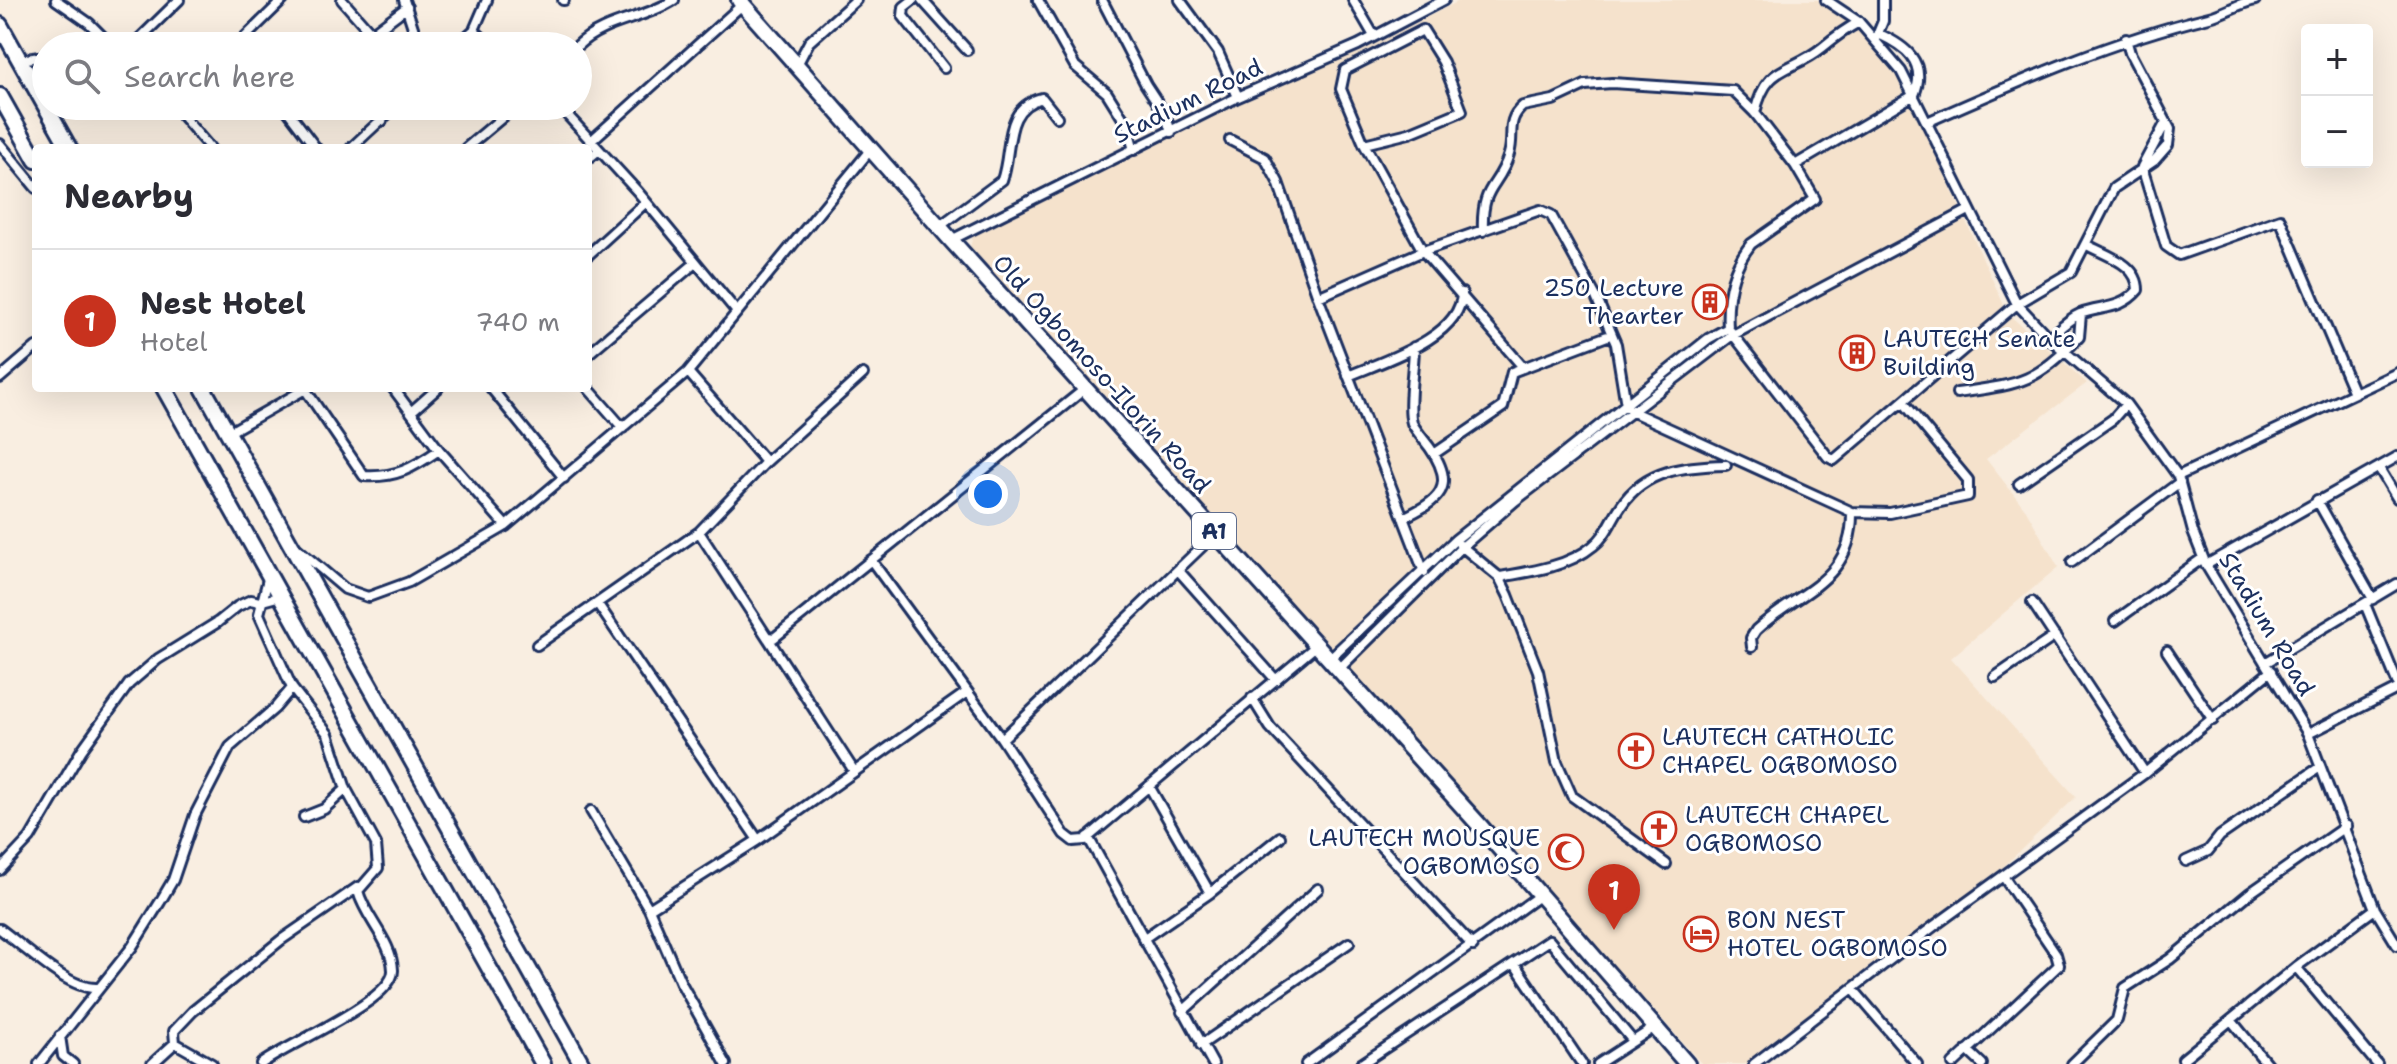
<!DOCTYPE html>
<meta charset="utf-8">
<style>
:root{--surface:#fff;--page:#f7f7f7;--text:#2b2b33;--muted:#7c7c81;--line:#e1e1e2;--accent:#c8321e}
body{margin:0;font-family:"Shantell Sans",sans-serif;background:var(--page);color:var(--text)}
.controls{position:absolute;right:24px;top:24px;display:grid;overflow:hidden;border-radius:8px;box-shadow:0 8px 32px #0002}
.controls button{width:72px;height:72px;display:grid;place-items:center;padding:0;border:0;border-bottom:2px solid var(--line);background:var(--surface);color:var(--text);font:40px sans-serif}
.you{position:absolute;left:988px;top:494px;width:28px;height:28px;margin:-20px;border:6px solid #fff;border-radius:50%;background:#1a73e8;box-shadow:0 0 0 12px #1a73e833}
.badge{display:grid;place-items:center;width:52px;height:52px;border-radius:50%;background:var(--accent);color:#fff;font-size:26px;font-weight:700}
.pin{position:absolute;translate:-50% -66px;filter:drop-shadow(0 2px 4px #0008)}
.pin::after{content:'';position:absolute;top:42px;width:28px;height:24px;background:inherit;clip-path:polygon(0 0,100% 0,50% 100%)}
.list{margin:0;padding:0;list-style:none}
h2{display:flex;justify-content:space-between;align-items:center;height:104px;margin:0;padding:0 32px;font-size:34px}
h2 small{font-size:26px;font-weight:400;color:var(--muted)}
.list li{display:grid;grid-template-columns:52px 1fr auto;gap:24px;align-items:center;box-sizing:border-box;height:144px;padding:0 32px;border-top:2px solid var(--line)}
.list b{display:block;font-size:30px;white-space:nowrap}
.list p{margin:0;font-size:26px;white-space:nowrap;color:var(--muted)}
.list em{font-size:26px;font-style:normal;color:var(--muted)}
.icon{flex:none;width:44px;height:44px;fill:none;stroke:currentColor;stroke-width:2;stroke-linecap:round;stroke-linejoin:round}
.map{position:relative;flex:none;width:2397px;height:1064px;overflow:hidden}
.search{position:absolute;background:var(--surface);box-shadow:0 8px 32px #0002;left:32px;top:32px;width:560px;height:88px;display:flex;align-items:center;gap:20px;box-sizing:border-box;padding:0 28px;border-radius:44px;color:var(--muted);font-size:30px}
.panel{position:absolute;background:var(--surface);box-shadow:0 8px 32px #0002;left:32px;top:144px;width:560px;height:248px;border-radius:8px}
.map>svg:first-child{display:block}
.built{fill:#f5e2cc}
.lines{fill:none;stroke-linecap:round;stroke-linejoin:round}
.street-casing{stroke:#1b2f5e;stroke-width:14}
.highway-casing{stroke:#1b2f5e;stroke-width:20}
.street{stroke:#fff;stroke-width:8}
.highway{stroke:#fff;stroke-width:14}
.labels{text-anchor:middle;dominant-baseline:central;stroke-width:6;stroke-linejoin:round;paint-order:stroke}
.shield{fill:#fff;stroke:#5f6d8e;stroke-width:2}
.shield-label{font-size:22px;font-weight:bold;fill:#1b2f5e}
.street-label{font-size:24px;fill:#1b2f5e;stroke:#fff}
.poi-label{font-size:24px;fill:#1b2f5e;stroke:#fff;text-anchor:start}
</style>
<div class="map">
<svg width="2397" height="1064" viewBox="0 0 2397 1064">
<rect width="100%" height="100%" fill="#f9eee1"/>
<filter id="ink" filterUnits="userSpaceOnUse"><feTurbulence type="fractalNoise" baseFrequency=".0125" numOctaves="2"/><feDisplacementMap in="SourceGraphic" scale="16" xChannelSelector="R" yChannelSelector="G"/><feConvolveMatrix kernelMatrix="1 2 1 2 8 2 1 2 1" color-interpolation-filters="sRGB"/></filter>
<g filter="url(#ink)">
<path class="built" d="M 1461,0 L 1818,0 L 1859,27 L 1903,83 L 2008,314 L 2087,383 L 1986,459 L 2026,510 L 2058,567 L 1951,658 L 2076,797 L 2002,868 L 1816,1008 L 1749,1064 L 1702,1064 L 970,247 L 973,236 L 1264,90 L 1373,45 Z"/>
<g class="lines">
<g class="street-casing">
<path id="street" d="M 56,0 L 89,23 L 112,46
M 342,0 L 371,33
M 404,0 L 419,46
M 563,0 L 564,0
M 913,0 L 904,7 L 903,16 L 944,68
M 922,0 L 967,50
M 1038,0 L 1075,66 L 1107,93 L 1127,125 L 1134,150
M 1102,0 L 1146,85 L 1165,114 L 1171,132
M 1180,0 L 1218,52 L 1238,97
M 1353,0 L 1374,36
M 1826,0 L 1859,22 L 1901,71 L 2017,304 L 2049,338 L 2126,404 L 2178,476 L 2193,532 L 2206,565 L 2308,734 L 2375,909 L 2397,945
M 474,30 L 491,46
M 1876,38 L 1883,21 L 1883,0
M 82,46 L 106,40
M 132,46 L 179,0
M 236,46 L 283,0
M 355,46 L 407,7
M 456,46 L 474,30 L 487,0
M 577,46 C 604,20 643,20 674,0
M 20,60 L 46,56
M 797,65 L 809,42 L 856,0
M 174,106 L 210,148
M 284,106 L 316,148
M 371,106 L 382,121
M 559,106 L 638,192 L 737,312
M 1755,113 C 1766,63 1790,74 1823,47 C 1835,37 1844,30 1859,22
M 1927,122 C 2020,81 2110,41 2209,17 C 2225,13 2239,3 2255,0
M 2166,122 L 2142,167 L 2166,246 L 2179,255 L 2280,219 L 2354,393
M 1230,140 L 1265,158 L 1278,182 L 1318,297 L 1424,572
M 591,141 L 743,4
M 0,144 L 36,188
M 1364,144 L 1409,133 L 1462,111 L 1443,62 L 1423,30 L 1345,70 L 1341,89 L 1364,144 L 1423,251 L 1522,366
M 351,148 L 396,106
M 466,148 L 516,106
M 588,159 L 599,150
M 1795,165 L 1815,199 L 1751,244 C 1732,268 1726,297 1728,328 L 1828,457 L 1834,460 L 2017,304 L 2071,272 L 2114,188 L 2154,161 L 2168,145 L 2170,129 L 2130,53 L 2126,39
M 940,226 L 1002,180 C 1013,150 1002,108 1042,98 L 1057,117
M 1483,231 C 1481,183 1499,189 1509,154 C 1515,135 1505,121 1523,106 L 1553,100 L 1585,85 L 1612,83 L 1733,91 L 1755,113 L 1795,165 L 1914,95 C 1928,62 1905,46 1879,34
M 951,240 L 1238,97 L 1358,45 L 1444,0
M 588,255 L 645,203
M 1318,297 L 1423,251 L 1540,210 L 1551,215 L 1596,297 L 1616,344 L 1626,405 L 1631,411 L 1852,512 L 1890,513 L 1968,496 L 1968,480 L 1904,403
M 2049,338 C 2058,330 2068,319 2080,314 C 2102,306 2121,310 2138,290 C 2138,264 2107,256 2087,245
M 588,354 L 694,264
M 688,372 L 766,462
M 1348,376 C 1383,361 1461,338 1462,293
M 0,378 L 36,347
M 393,388 L 439,450 L 506,526
M 491,388 L 564,478
M 588,388 L 623,428
M 305,389 L 364,476 C 396,478 413,468 439,450
M 1957,393 C 2019,384 2035,384 2079,337 L 2081,314
M 412,411 L 438,388
M 228,433 L 307,388
M 1434,454 L 1503,407 L 1512,372 L 1610,335
M 2379,468 L 2397,498
M 2178,476 L 2397,373
M 2019,484 L 2113,419 L 2126,404
M 2317,500 L 2373,599
M 1403,518 C 1438,501 1458,488 1430,448 C 1425,441 1416,431 1412,423 C 1407,407 1414,366 1414,347
M 699,532 L 854,771
M 293,545 L 345,589 L 368,597 L 409,582 L 506,526 L 688,372 L 871,149
M 1460,545 L 1499,577 L 1508,595 L 1538,671 L 1557,762 L 1572,796 L 1666,864
M 871,560 L 1002,739 L 1064,834 L 1073,841 L 1085,840 L 1317,645
M 2072,562 L 2180,482
M 2206,565 L 2397,457
M 1178,570 L 1276,680
M 1499,577 C 1529,572 1568,567 1593,546 C 1607,535 1611,520 1621,506 C 1645,469 1686,466 1726,465
M 2032,602 L 2145,773
M 597,603 L 758,840
M 2365,604 L 2397,682
M 2115,621 L 2203,558
M 768,637 L 774,638 L 1086,388
M 537,645 L 699,532 L 766,462 L 863,374
M 1752,647 L 1751,638 L 1756,630 C 1799,590 1853,582 1852,512
M 2167,651 L 2213,720
M 1329,659 L 1455,540 L 1708,339 L 1728,328
M 2265,663 L 2397,584
M 1339,669 L 1462,547 L 1515,501 L 1731,336 L 1969,210
M 1995,677 L 2055,636
M 1252,698 L 1270,727 L 1473,946
M 2308,734 L 2397,689
M 1002,739 L 1216,533
M 1149,786 L 1210,893
M 591,811 L 649,909 L 681,983 L 726,1064
M 304,817 L 324,809 L 346,789
M 1088,837 L 1213,1064
M 2186,861 L 2208,851 L 2220,836 L 2320,767
M 0,870 L 30,838 L 81,751 L 129,684 L 158,659 L 218,622 L 238,606 L 251,600 L 259,602 L 281,596
M 649,909 L 758,840 L 967,692
M 0,929 C 24,946 68,990 98,988
M 1143,939 L 1210,893 L 1280,837
M 1514,963 L 1582,1064
M 2296,967 L 2377,1064
M 1853,989 L 1917,1064
M 1182,1012 L 1318,889
M 2231,1020 L 2267,1064
M 60,1036 L 63,1056 L 73,1064
M 175,1043 L 174,1031 L 193,1011 L 281,940 L 358,887
M 1201,1045 L 1349,943
M 1967,1050 L 1982,1064
M 39,1064 L 132,947 L 160,902 L 173,880 L 195,815 L 230,747 L 275,708 L 292,688 L 259,614 L 269,575
M 152,1064 L 175,1043 L 212,1064
M 261,1064 C 285,1045 394,1001 393,970 C 392,941 365,918 358,891 L 378,868 L 376,844 L 346,789 L 328,734 L 292,688
M 1306,1064 L 1540,895
M 1361,1064 L 1549,940 L 1633,1041
M 1598,1064 L 1655,1027
M 1754,1064 L 1934,926 L 2145,773 L 2271,671
M 1953,1064 L 2059,965 L 2056,954 L 2003,876
M 2072,1064 L 2117,1020 L 2125,988 L 2170,959 L 2250,893 L 2346,826
M 2185,1064 L 2183,1059 L 2296,967 L 2375,909"/>
</g>
<g class="highway-casing">
<path id="highway" d="M 739,0 L 951,240 L 1481,827 L 1687,1064
M 0,25 L 69,148
M 0,96 L 36,160
M 164,388 L 543,1064
M 203,388 L 582,1064"/>
</g>
<use href="#street" class="street"/>
<use href="#highway" class="highway"/>
</g>
</g>
<defs>
<g id="building-ring" transform="scale(1.8)"><circle r="9.5" fill="#fff" stroke="#c8321e" stroke-width="1.5"/><path d="M-4-6H4V6H1V3H-1V6H-4ZM-2.5-4.3h1.7v1.8h-1.7ZM.8-4.3h1.7v1.8H.8ZM-2.5-1h1.7V.8h-1.7ZM.8-1h1.7V.8H.8Z" fill="#c8321e"/></g>
<g id="church-ring" transform="scale(1.8)"><circle r="9.5" fill="#fff" stroke="#c8321e" stroke-width="1.5"/><path d="M-1.2-6h2.4v3.5h3.3v2.4h-3.3V6h-2.4V-.1h-3.3v-2.4h3.3Z" fill="#c8321e"/></g>
<g id="mosque-ring" transform="scale(1.8)"><circle r="9.5" fill="#fff" stroke="#c8321e" stroke-width="1.5"/><path d="M3.5-4.9A6 6 0 1 0 3.5 4.9A5 5 0 1 1 3.5-4.9Z" fill="#c8321e"/></g>
<g id="hotel-ring" transform="scale(1.8)"><circle r="9.5" fill="#fff" stroke="#c8321e" stroke-width="1.5"/><path d="M-6-4.5h1.5V1H6V5H4.5V3h-9V5H-6ZM-4 0a1.8 1.8 0 1 1 3.6 0ZM.5 0V-2.5h3Q6-2.5 6 0Z" fill="#c8321e"/></g>
</defs>
<g fill-rule="evenodd">
<use href="#building-ring" x="1710" y="302"/>
<use href="#building-ring" x="1857" y="353"/>
<use href="#church-ring" x="1636" y="751"/>
<use href="#church-ring" x="1659" y="829"/>
<use href="#mosque-ring" x="1566" y="852"/>
<use href="#hotel-ring" x="1701" y="934"/>
</g>
<g class="labels">
<rect class="shield" x="1192" y="513" width="44" height="36" rx="6"/>
<g class="shield-label">
<text x="1214" y="531">A1</text>
</g>
<g class="street-label">
<text transform="translate(1188 101) rotate(-26)">Stadium Road</text>
<text transform="translate(1102 374) rotate(48)">Old Ogbomoso-Ilorin Road</text>
<text transform="translate(2267 624) rotate(59)">Stadium Road</text>
</g>
<g class="poi-label">
<text x="1684" y="288" text-anchor="end">250 Lecture<tspan x="1684" dy="28">Thearter</tspan></text>
<text x="1883" y="339">LAUTECH Senate<tspan x="1883" dy="28">Building</tspan></text>
<text x="1662" y="737">LAUTECH CATHOLIC<tspan x="1662" dy="28">CHAPEL OGBOMOSO</tspan></text>
<text x="1685" y="815">LAUTECH CHAPEL<tspan x="1685" dy="28">OGBOMOSO</tspan></text>
<text x="1540" y="838" text-anchor="end">LAUTECH MOUSQUE<tspan x="1540" dy="28">OGBOMOSO</tspan></text>
<text x="1727" y="920">BON NEST<tspan x="1727" dy="28">HOTEL OGBOMOSO</tspan></text>
</g>
</g>
</svg>
<div class="controls">
<button>+</button>
<button>−</button>
</div>
<div class="you"></div>
<div class="pin badge" style="left:1614px;top:930px">1</div>
<div class="search"><svg class="icon" aria-label="search" viewBox="0 0 24 24"><circle cx="10" cy="10" r="6"/><path d="M15 15l6 6"/></svg>Search here</div>
<section class="panel">
<h2>Nearby<small></small></h2>
<ul class="list">
<li><span class="badge">1</span><div><b>Nest Hotel</b><p>Hotel</p></div><em>740 m</em></li>
</ul>
</section>
</div>
